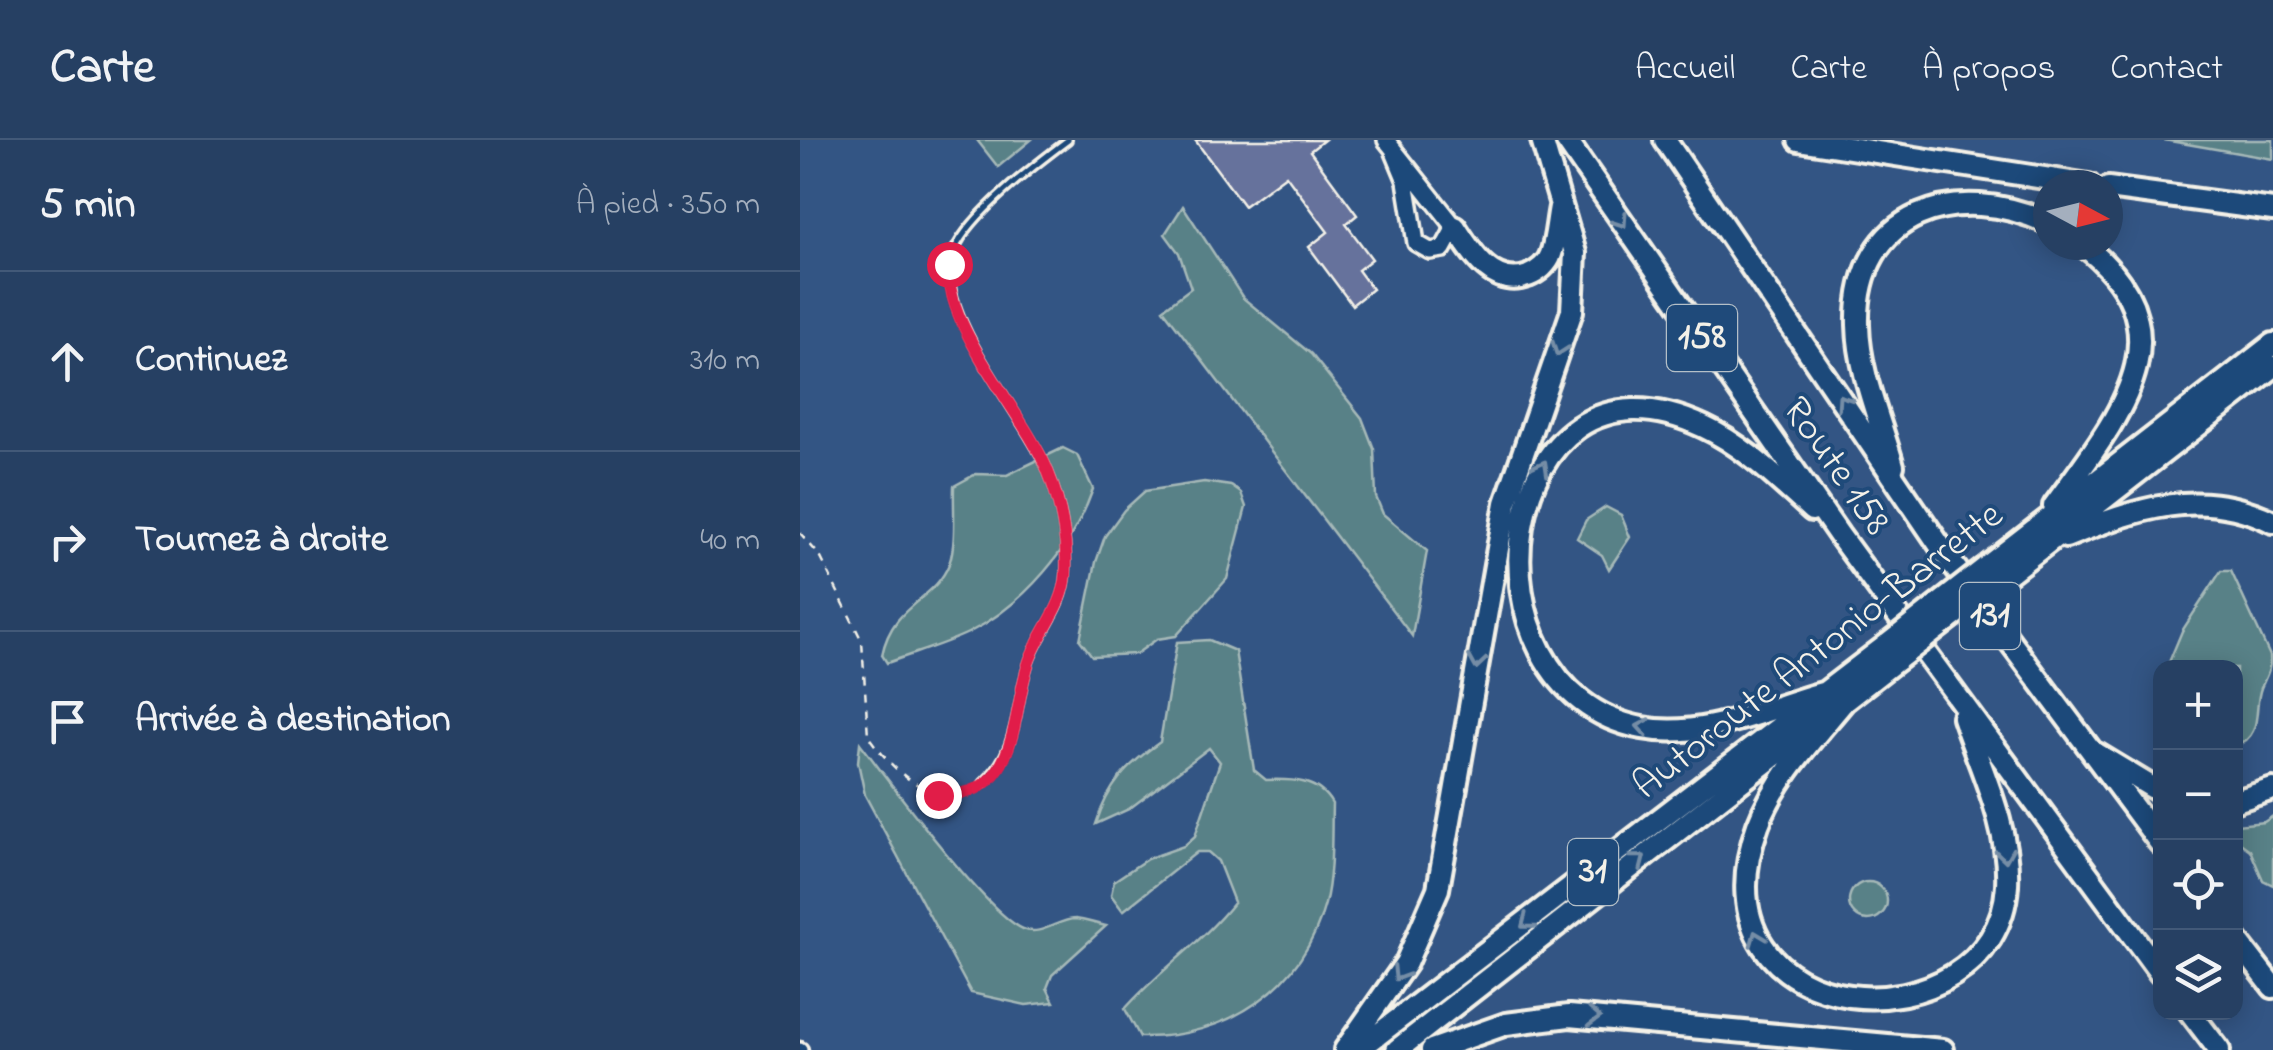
<!DOCTYPE html>
<html lang="fr">
<meta charset="utf-8">
<style>
:root{--surface:#264063;--page:#324b6c;--text:#f1f3f6;--muted:#a4afbe;--line:#425978}
body{margin:0;font-family:"Indie Flower",sans-serif;background:var(--page);color:var(--text)}
.controls{position:absolute;right:30px;bottom:30px;display:grid;overflow:hidden;border-radius:20px;box-shadow:0 5px 25px #0003}
.controls button{width:90px;height:90px;display:grid;place-items:center;padding:0;border:0;border-bottom:2px solid var(--line);background:var(--surface);color:var(--text);font:50px sans-serif}
.compass{position:absolute;left:1233px;top:30px;width:90px;height:90px;border-radius:50%;background:var(--surface);box-shadow:0 5px 25px #0003;rotate:97deg}
.stop{position:absolute;width:30px;height:30px;margin:-22px;border:8px solid #e11d48;border-radius:50%;background:#fff}
.stop.end{background:#e11d48;border-color:#fff;box-shadow:0 2px 10px #0008}
.list{margin:0;padding:0;list-style:none}
h2{display:flex;justify-content:space-between;align-items:center;height:130px;margin:0;padding:0 40px;font-size:42px}
h2 small{font-size:32px;font-weight:400;color:var(--muted)}
.list li{display:grid;grid-template-columns:65px 1fr auto;gap:30px;align-items:center;box-sizing:border-box;height:180px;padding:0 40px;border-top:2px solid var(--line)}
.list b{display:block;font-size:38px;white-space:nowrap}
.list em{font-size:32px;font-style:normal;color:var(--muted)}
.icon{flex:none;width:55px;height:55px;fill:none;stroke:currentColor;stroke-width:2;stroke-linecap:round;stroke-linejoin:round}
.map{position:relative;flex:none;width:1473px;height:910px;overflow:hidden}
header{display:flex;align-items:center;gap:60px;box-sizing:border-box;height:140px;padding:0 50px;background:var(--surface);border-bottom:2px solid var(--line)}
header strong{font-size:48px}
nav{display:flex;gap:55px;margin-inline-start:auto;font-size:35px}
main{display:flex}
aside{flex:1;background:var(--surface)}
.map>svg:first-child{display:block}
.green{fill:#598187;stroke:#a6b9b8;stroke-width:2.5}
.building{fill:#66729c;stroke:#f4f1e8;stroke-width:2.5}
.lines{fill:none;stroke-linecap:round;stroke-linejoin:round}
.lane-casing{stroke:#f4f1e8;stroke-width:12}
.street-casing{stroke:#f4f1e8;stroke-width:19}
.secondary-casing{stroke:#f4f1e8;stroke-width:22}
.highway-casing{stroke:#f4f1e8;stroke-width:28}
.path{stroke:#f4f1e8;stroke-width:2.5;stroke-dasharray:8 8;stroke-linecap:butt}
.lane{stroke:#1f4a7a;stroke-width:5}
.street{stroke:#1f4a7a;stroke-width:11}
.secondary{stroke:#1f4a7a;stroke-width:15}
.highway{stroke:#1f4a7a;stroke-width:20}
.highway-bridge-casing{stroke:#f4f1e8;stroke-width:28;stroke-linecap:butt}
.highway-bridge{stroke:#1f4a7a;stroke-width:20}
.oneway{stroke:#748da6}
.route{stroke:#e11d48;stroke-width:12}
.labels{text-anchor:middle;dominant-baseline:central;stroke-width:8;stroke-linejoin:round;paint-order:stroke}
.shield{fill:#1f4a7a;stroke:#b4bfc7;stroke-width:2.5}
.shield-label{font-size:38px;font-weight:bold;fill:#f4f1e8}
.street-label{font-size:40px;fill:#f4f1e8;stroke:#1f4a7a}
</style>
<header>
<strong>Carte</strong>
<nav><a>Accueil</a><a>Carte</a><a>À propos</a><a>Contact</a></nav>
</header>
<main>
<aside>
<h2>5 min<small>À pied · 350 m</small></h2>
<ul class="list">
<li><svg class="icon" aria-label="ahead" viewBox="0 0 24 24"><path d="M12 20V5M6 11l6-6 6 6"/></svg><div><b>Continuez</b></div><em>310 m</em></li>
<li><svg class="icon" aria-label="right" viewBox="0 0 24 24"><path d="M7 20v-9h11M14 6l5 5-5 5"/></svg><div><b>Tournez à droite</b></div><em>40 m</em></li>
<li><svg class="icon" aria-label="arrive" viewBox="0 0 24 24"><path d="M6 21V4h12l-3 4 3 4H6"/></svg><div><b>Arrivée à destination</b></div></li>
</ul>
</aside>
<div class="map">
<svg width="1473" height="910" viewBox="0 0 1473 910">
<rect width="100%" height="100%" fill="#335584"/>
<filter id="ink" filterUnits="userSpaceOnUse"><feTurbulence type="fractalNoise" baseFrequency=".01" numOctaves="2"/><feDisplacementMap in="SourceGraphic" scale="20" xChannelSelector="R" yChannelSelector="G"/><feConvolveMatrix kernelMatrix="1 2 1 2 8 2 1 2 1" color-interpolation-filters="sRGB"/></filter>
<g filter="url(#ink)">
<path class="green" d="M 177,0 L 231,0 L 198,27 Z
M 1364,0 L 1473,0 L 1473,19 Z
M 383,66 L 443,158 L 511,214 L 562,278 L 574,309 L 576,357 L 583,374 L 627,411 L 612,496 L 363,169 L 391,148 L 379,113 L 365,94 Z
M 263,308 L 277,315 L 293,349 C 273,407 224,465 168,493 C 143,505 114,513 87,523 L 82,515 C 93,462 134,462 149,424 C 157,402 153,369 154,346 L 176,334 L 207,335 Z
M 404,342 L 431,346 L 441,353 L 446,367 L 427,439 L 376,496 L 357,499 L 336,514 L 292,516 L 280,500 L 296,422 L 305,396 L 324,370 L 345,351 Z
M 806,367 L 821,375 L 830,397 L 809,429 L 802,415 L 777,398 L 786,380 Z
M 1421,431 L 1431,431 L 1470,516 C 1471,530 1466,536 1461,548 C 1453,569 1464,595 1436,606 L 1436,528 L 1367,527 L 1382,491 Z
M 409,500 L 435,511 L 454,630 L 466,640 C 492,639 518,639 532,664 C 531,697 533,732 525,764 C 503,848 426,899 340,897 L 325,869 C 359,830 402,803 434,762 L 418,721 L 408,712 L 397,712 L 323,771 L 311,755 L 314,741 L 347,719 L 384,706 L 395,696 L 420,622 L 409,608 L 329,669 L 296,684 C 308,645 327,625 360,602 L 377,502 Z
M 60,603 C 87,639 188,775 223,789 C 241,797 258,779 275,779 C 285,780 296,784 306,786 L 252,835 L 247,848 L 254,862 L 226,865 L 171,853 L 65,655 L 58,622 Z
M 1473,676 L 1473,745 L 1463,740 L 1450,710 L 1436,700 L 1436,685 L 1464,682 Z
M1049 761a19 19 0 1 1 38 0a19 19 0 1 1-38 0Z"/>
<path class="building" d="M 395,0 L 524,0 L 510,11 L 557,75 L 546,84 L 572,119 L 558,130 L 572,149 L 552,165 L 509,107 L 528,92 L 486,35 L 444,66 Z"/>
<g class="lines">
<g class="lane-casing">
<path id="lane" d="M 183,643 C 220,608 214,569 228,525 C 238,493 265,468 266,434 C 268,400 260,360 247,329 C 224,274 129,168 154,111 C 170,74 236,24 268,0"/>
</g>
<g class="street-casing">
<path id="street" d="M 0,909 L 1,910"/>
</g>
<g class="secondary-casing">
<path id="secondary" d="M 586,0 L 655,87 L 643,109 L 630,111 L 616,103 L 606,41 L 594,12"/>
</g>
<g class="highway-casing">
<path id="highway" d="M 766,0 L 1039,395 L 1360,833
M 865,0 L 1153,425 L 1360,703
M 999,0 L 1289,45
M 1308,48 L 1473,70
M 655,87 C 671,112 693,149 728,136 C 738,132 748,124 751,114 C 756,100 757,82 760,67
M 1093,326 C 1080,279 1059,233 1058,185 C 1055,70 1158,41 1248,83
M 1254,366 C 1315,281 1395,191 1283,105
M 1012,370 C 978,340 945,306 904,287 C 693,188 650,552 842,588 C 905,600 966,568 1026,552
M 1266,397 C 1336,369 1400,346 1473,382
M 1185,428 L 1473,204
M 1196,443 L 1473,227
M 1045,560 C 1013,599 976,637 958,685 C 882,896 1197,910 1207,745 C 1210,687 1181,631 1163,577
M 1297,614 L 1360,652
M 1436,661 L 1473,649
M 1436,799 L 1473,847
M 1390,872 L 1419,910
M 545,910 L 606,823 L 638,749 L 706,363 L 772,171 L 775,113 L 742,0
M 558,910 L 1088,504
M 597,910 L 1098,519
M 632,910 L 706,884 L 769,876 L 1143,910"/>
</g>
<path class="path" d="M 0,393 L 20,416 L 62,501 L 68,596 C 96,634 130,668 178,645"/>
<use href="#lane" class="lane"/>
<use href="#street" class="street"/>
<use href="#secondary" class="secondary"/>
<use href="#highway" class="highway"/>
<g class="highway-bridge-casing">
<path id="highway-bridge" d="M 1088,504 L 1185,428
M 1098,519 L 1196,443"/>
</g>
<use href="#highway-bridge" class="highway-bridge"/>
</g>
<defs><path id="oneway-chevron" d="M-2-3.5L2.5 0L-2 3.5" fill="none" stroke-width="1.6" stroke-linecap="round" stroke-linejoin="round" transform="scale(2.5)"/></defs>
<g class="oneway">
<use href="#oneway-chevron" transform="translate(821 81) rotate(56)"/>
<use href="#oneway-chevron" transform="translate(759 209) rotate(110)"/>
<use href="#oneway-chevron" transform="translate(1043 261) rotate(-124)"/>
<use href="#oneway-chevron" transform="translate(742 327) rotate(-61)"/>
<use href="#oneway-chevron" transform="translate(677 522) rotate(99)"/>
<use href="#oneway-chevron" transform="translate(843 587) rotate(-170)"/>
<use href="#oneway-chevron" transform="translate(1205 715) rotate(82)"/>
<use href="#oneway-chevron" transform="translate(839 720) rotate(-38)"/>
<use href="#oneway-chevron" transform="translate(727 783) rotate(142)"/>
<use href="#oneway-chevron" transform="translate(957 798) rotate(-111)"/>
<use href="#oneway-chevron" transform="translate(599 834) rotate(122)"/>
<use href="#oneway-chevron" transform="translate(794 877) rotate(2)"/>
</g>
</g>
<g class="lines" filter="url(#ink)">
<path class="route" d="M 138,655 C 223,660 210,571 230,519 C 241,490 264,466 266,435 C 268,401 260,361 247,329 C 222,270 143,187 149,124"/>
</g>
<g class="labels">
<g class="shield">
<rect x="867" y="165" width="70" height="66" rx="8"/>
<rect x="1160" y="443" width="60" height="66" rx="8"/>
<rect x="768" y="699" width="50" height="66" rx="8"/>
</g>
<g class="shield-label">
<text x="902" y="198">158</text>
<text x="1190" y="476">131</text>
<text x="793" y="732">31</text>
</g>
<g class="street-label">
<text transform="translate(1035 327) rotate(55)">Route 158</text>
<text transform="translate(1019 512) rotate(-38)">Autoroute Antonio-Barrette</text>
</g>
</g>
</svg>
<div class="controls">
<button>+</button>
<button>−</button>
<button><svg class="icon" aria-label="locate" viewBox="0 0 24 24"><circle cx="12" cy="12" r="6"/><path d="M12 2v4M12 18v4M2 12h4M18 12h4"/></svg></button>
<button><svg class="icon" aria-label="layers" viewBox="0 0 24 24"><path d="M12 4l9 5-9 5-9-5zM3 14l9 5 9-5"/></svg></button>
</div>
<svg class="compass" viewBox="-18 -18 36 36"><path d="M0-13l5 13h-10z" fill="#e53935"/><path d="M0 13l5-13h-10z" fill="#a4afbe"/></svg>
<div class="stop" style="left:149px;top:124px"></div>
<div class="stop end" style="left:138px;top:655px"></div>
</div>
</main>
